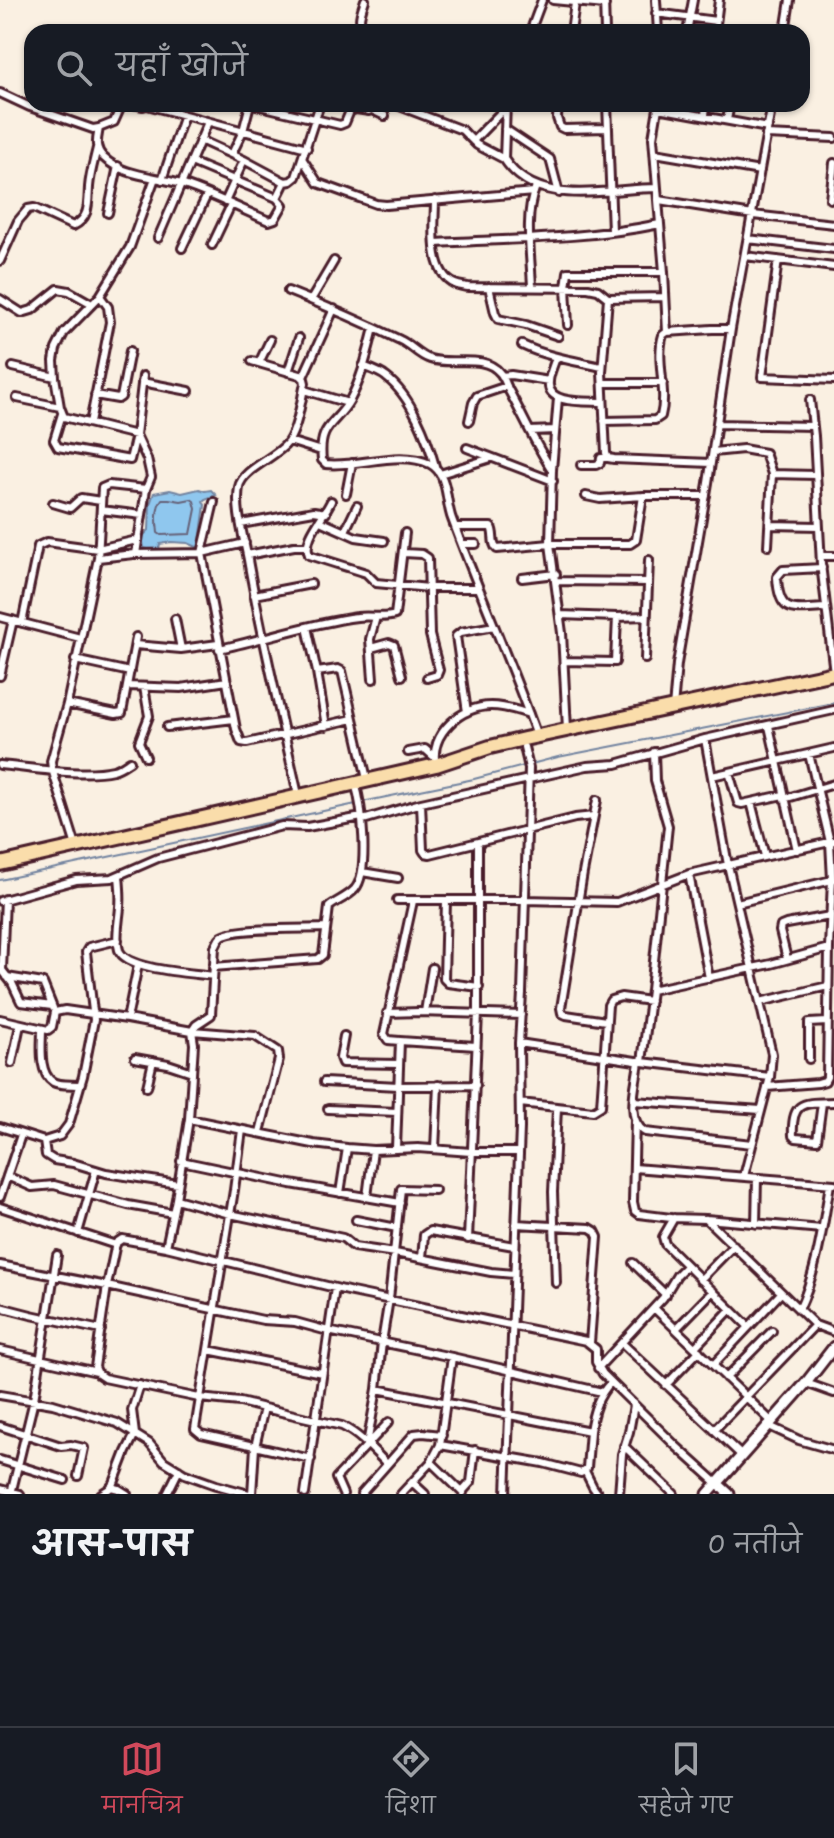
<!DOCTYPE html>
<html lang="hi">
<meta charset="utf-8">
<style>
:root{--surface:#171b24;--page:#20242c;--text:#f1f3f6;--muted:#9ea1a6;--line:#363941;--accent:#d1495b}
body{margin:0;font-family:"Shantell Sans","Playpen Sans Deva",sans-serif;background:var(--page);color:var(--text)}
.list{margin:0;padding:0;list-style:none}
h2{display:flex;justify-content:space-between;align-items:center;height:104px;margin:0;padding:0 32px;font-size:34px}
h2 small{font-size:26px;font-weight:400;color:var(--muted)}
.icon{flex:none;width:44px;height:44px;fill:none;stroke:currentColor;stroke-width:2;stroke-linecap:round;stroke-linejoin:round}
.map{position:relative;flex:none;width:834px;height:1494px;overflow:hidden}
.search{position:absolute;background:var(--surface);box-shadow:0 2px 6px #0004;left:24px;right:24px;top:24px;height:88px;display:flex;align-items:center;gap:20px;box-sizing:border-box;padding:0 28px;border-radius:24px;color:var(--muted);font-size:30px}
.sheet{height:232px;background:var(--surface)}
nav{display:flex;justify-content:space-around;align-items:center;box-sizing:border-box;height:112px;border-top:2px solid var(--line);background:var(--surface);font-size:22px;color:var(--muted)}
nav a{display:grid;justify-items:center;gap:4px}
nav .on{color:var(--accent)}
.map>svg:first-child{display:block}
.water{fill:#8fc7ee;stroke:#7384a0;stroke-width:2}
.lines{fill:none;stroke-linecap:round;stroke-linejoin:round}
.shore{stroke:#666279;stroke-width:2}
.stream{stroke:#7384a0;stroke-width:2}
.street-casing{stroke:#4a1f2b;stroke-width:12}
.secondary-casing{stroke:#4a1f2b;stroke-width:15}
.highway-casing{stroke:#4a1f2b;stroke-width:18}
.street{stroke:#fff;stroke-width:6}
.secondary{stroke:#fff;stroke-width:9}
.highway{stroke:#faddab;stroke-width:12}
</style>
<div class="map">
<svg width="834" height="1494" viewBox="0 0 834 1494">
<rect width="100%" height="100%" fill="#faf0e2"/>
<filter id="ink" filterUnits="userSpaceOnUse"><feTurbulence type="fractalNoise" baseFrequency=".0125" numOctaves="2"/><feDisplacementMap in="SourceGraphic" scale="16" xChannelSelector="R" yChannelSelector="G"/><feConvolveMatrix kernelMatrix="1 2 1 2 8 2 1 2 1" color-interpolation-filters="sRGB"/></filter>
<g filter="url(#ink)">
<path class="water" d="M 199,489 L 205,491 L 211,490 L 216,495 L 205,499 L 203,501 L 205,505 L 199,548 L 188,543 L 171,542 L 160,544 L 159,549 L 151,550 L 144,548 L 142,537 L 149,530 L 150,504 L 154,493 L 170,490 L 182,493 Z"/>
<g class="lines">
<path class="shore" d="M 169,499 L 181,501 L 191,499 L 194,501 L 196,509 L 191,534 L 161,535 L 158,533 C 157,523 155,508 162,499 Z"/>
<path class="stream" d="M 362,802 L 474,779 L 558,757 L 834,703
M 0,880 L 356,804"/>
<g class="street-casing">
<path id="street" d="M 365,0 C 361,12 355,24 368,32
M 553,0 L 605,5
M 604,0 L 605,32
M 656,0 L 658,32
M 656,13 L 716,21
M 530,32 L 542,0
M 571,32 L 575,3
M 687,32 L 693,0
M 715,32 L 719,0
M 785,32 L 790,0
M 0,93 L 30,107 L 93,129 L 99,128 L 114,122 L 122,104
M 133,104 L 143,106 L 149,104
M 252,104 L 340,125 L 345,123 L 350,111 L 356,109 L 369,111 L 376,104
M 394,104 L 462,130 L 477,145 L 504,159
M 506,104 L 504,159 C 537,210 607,188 657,188 L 664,272 L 667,332
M 558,104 L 557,118 L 560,127 L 564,129 L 608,128
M 607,104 L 612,231
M 147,105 L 307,148
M 658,108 L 768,128
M 372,110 L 385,116
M 705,116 L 706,104
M 727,120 L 730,104
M 99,128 C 97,140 94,147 103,157 C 123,177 158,176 184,185 C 213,195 241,209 269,221 L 275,219 L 283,205 L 277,198
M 505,129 L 550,159 L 559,193
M 766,135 L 834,138
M 200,140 L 244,160 L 285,182
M 473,141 L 505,108
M 655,153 L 760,171
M 232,154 L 243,131 L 250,104
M 303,160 L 318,183 L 376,204 L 386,205 L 534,192
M 191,162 L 277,198 L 285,182 L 291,181 L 296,177 L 320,104
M 162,180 L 184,115
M 657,188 L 653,138 L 658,108
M 830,199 L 834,163
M 435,200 C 435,225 428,272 455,284 C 459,286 464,286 468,287 L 588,288 L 598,290 L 608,298 L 602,372 L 606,453 L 608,458 L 614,459 L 711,463
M 659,200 L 753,215 L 834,224
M 225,202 L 244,160
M 108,213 L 118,166
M 158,238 L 208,122
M 748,239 L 834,249
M 436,243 C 510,239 587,239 660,224
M 212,245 L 231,205
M 182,248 L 207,195
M 745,256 L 834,267
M 778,260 L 762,377 L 834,380
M 0,261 L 18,221 L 28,209 L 34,208 L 73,226 C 90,218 88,204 89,187 C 90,174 94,161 97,148
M 489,287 L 495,313 L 498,319 L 526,325 L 558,336
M 532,287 C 531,257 524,216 535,189
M 288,291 C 326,306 363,322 400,340 C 411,345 418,355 430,359 C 452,366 484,353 500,373 C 504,377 506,384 508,389 C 523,416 535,444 552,470
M 608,298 L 665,297
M 0,299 L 22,313 L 32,310 L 58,289 L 69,291 L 92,304
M 311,300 L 334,261
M 568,325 L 566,287 L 568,272 L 664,272
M 374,328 C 368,351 362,378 350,400 C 336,425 318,424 322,460 L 326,464 C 357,468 400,449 430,464 C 449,474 445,501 452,519 C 479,592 511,663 537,736
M 522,345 C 547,357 576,361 602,367
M 556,357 C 554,365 549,374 549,382 C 546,405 587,401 602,402
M 252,361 L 300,375 L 304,379 L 305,383 C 301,401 298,427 288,442 C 276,458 242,469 239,487 C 235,510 244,538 248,560 C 262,639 281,717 298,795
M 259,363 L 270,340
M 363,366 C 371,369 380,372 386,377 C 411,396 427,437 435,466
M 13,367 L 55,377
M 288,372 L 299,338
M 502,376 L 511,375 L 549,381
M 303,377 L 334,309
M 142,382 L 189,391
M 603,383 L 663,383
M 304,390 L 348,403
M 95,395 L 118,399 L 121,397 L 130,351
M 17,398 L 60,407
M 558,398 L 552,470 L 550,544 L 562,633 L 567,729
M 810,400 L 814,436 L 821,564 L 834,673
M 62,414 L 54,440 L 58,447 L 130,460 L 136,435 L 143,376
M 469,421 L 473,403 L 477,396 L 507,386
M 604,421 L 655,420 L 661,416 C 668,390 655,360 663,335 L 667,332 L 712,329 L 731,329
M 90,423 L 110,322 L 108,307 L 100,296
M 718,424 L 812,426
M 530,431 L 555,430
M 289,441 L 321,451
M 467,448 L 553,481
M 713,452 L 743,449 L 765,453 L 772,474 L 768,546
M 581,465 L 596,465 L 600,463 L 601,458 L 608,458
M 440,474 L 491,458
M 772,474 L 815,475
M 346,494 L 352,463
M 586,496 L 600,499 L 643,496 L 706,496
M 331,501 C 324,517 302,538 309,555 L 366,573 L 376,583 L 429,588 L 478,588
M 214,502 L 202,553 L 236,729 L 241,742 L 247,743 L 353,719
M 53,503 L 70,508 L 81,498 L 101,501
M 101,510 L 142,515
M 320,521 L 356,537 L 384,541
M 241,524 L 314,511 L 326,513
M 771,525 L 818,526
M 456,527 L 491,527 C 495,534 491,544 497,549 L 550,544 L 630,544 L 636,540 L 643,496
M 345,531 L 357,506
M 462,544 L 476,544
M 404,553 L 422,554 L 428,558 L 430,635 L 439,670 L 437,675 L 427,678
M 136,554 L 146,489 L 151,477 L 147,459 L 136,435 L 64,417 L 60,407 L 55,377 L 54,361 L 56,349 L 64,333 L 100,296 L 130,247 L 155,178
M 247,555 L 294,546 L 307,546
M 821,556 L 834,556
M 98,558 L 134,554 L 202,553 L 245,543
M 822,568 L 783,570 L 777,577 C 779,617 794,609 826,608
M 522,578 L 556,574
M 557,581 L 648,582
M 254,595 L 311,584
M 560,615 L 617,617 L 646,616
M 0,617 L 80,638
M 175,619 L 181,649
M 22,623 L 38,546 L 47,542 L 98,549 L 137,540
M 307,627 L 317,672 L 326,726
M 135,645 L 181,649 L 218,644
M 371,648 L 389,643 L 394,645 L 402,676
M 219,649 C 265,639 311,623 357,617 C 370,615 383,619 395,615 L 405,533
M 645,659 L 649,560
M 75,660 L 130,672
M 564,661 L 615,662 L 617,617
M 317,672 L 338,669 L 342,671 L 367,779
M 0,676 L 13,620
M 373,679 L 370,639 L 376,617
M 127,686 L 136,637
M 144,687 L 149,716 L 139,742 L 146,757
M 67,704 L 116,714 L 122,713 L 127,686 L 181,688 L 227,681
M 673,708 L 677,664 L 708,483 L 731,329 L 772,104
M 467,712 L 456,636 L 461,632 L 494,626
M 769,726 L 797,850
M 167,727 L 234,719
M 705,739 L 728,865 L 772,1054 L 770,1077 L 744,1176
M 408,752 L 425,749 L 434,757
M 0,765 C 33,768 82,777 113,770 C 119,769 124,765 130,761
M 436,765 C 428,734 462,706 491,706 C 504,706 517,710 529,714
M 729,772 L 738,803 L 742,804 L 751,802
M 712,776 L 834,748
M 784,799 L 834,784
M 597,800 L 583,873 L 561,1008 L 562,1013 L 566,1015 L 606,1021
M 421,803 L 423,850 L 425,853 L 430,854 L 575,818 L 594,816
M 363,820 L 421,803 L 587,766 L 616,764 L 705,739 L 834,710
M 76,846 L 52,769 L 51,761 L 67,704 L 98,558 L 102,488 L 109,485 L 146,489
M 765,856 L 751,802 L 783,795
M 362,872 L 398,878
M 689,874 L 709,978
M 119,876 C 120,886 121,897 120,907 C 119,921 115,937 119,950 C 126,970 193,973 213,976
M 5,899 L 2,970 L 12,983 L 21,1002 L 52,1006
M 397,900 L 524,900 L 617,902 L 689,874 L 834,841
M 0,901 L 76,880 L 112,878 L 158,858 L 282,826 L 307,827 L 362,817
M 413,901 L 384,1034 L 388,1040 L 400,1041 L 476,1046
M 446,901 L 444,979 L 448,983 L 479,987
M 737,903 L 832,880
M 787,959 L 780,931 L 781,926 L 786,924 L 830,916
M 213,967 L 318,959 L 323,955 L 329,907 C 336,901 348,897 355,889 C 370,871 362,805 355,783
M 7,977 L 43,983 L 53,1008
M 651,990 L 771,964 L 829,948
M 760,1002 L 828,986
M 425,1012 L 432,968
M 387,1013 L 419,1012 L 521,1015
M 0,1019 L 48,1030 L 52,1027 L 55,1012 L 65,1010 L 127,1019 L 192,1031 L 194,1044 L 189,1119 L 176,1199 L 230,1214 L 343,1238 L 354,1247 L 395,1253 L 491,1272 L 514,1274
M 127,1019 L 138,965
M 42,1030 C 42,1044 38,1073 53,1082 C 60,1086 73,1084 80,1085
M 192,1031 L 196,1025 L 211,1015 L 215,947 C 218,942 218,939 222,936 C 236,927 307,929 326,928
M 192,1031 L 255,1036 L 278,1051 L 279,1059 L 260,1132
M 344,1036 L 340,1058 L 342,1063 L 399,1064
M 519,1043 L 642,1062 L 770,1077
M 135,1058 L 168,1064 L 192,1072
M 809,1059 L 809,1023 L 827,1022
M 639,1061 C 637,1083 624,1119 645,1132 L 752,1144
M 642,1062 L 651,990 L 668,826 L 655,781 L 654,752
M 12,1063 L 20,1025
M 324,1082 L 398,1086 L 476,1085
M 147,1087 L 153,1061
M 767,1087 L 818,1083 L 825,1081 L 827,1077 L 829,948 L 832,880 L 830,842 L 809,754
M 634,1101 L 761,1110
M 520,1103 L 593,1111 L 601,1106 L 608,1005 L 611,1000 L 621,997 L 650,1001
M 822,1103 L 817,1140 L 796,1138 L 793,1136 C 791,1100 804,1103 834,1102
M 328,1109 L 397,1112
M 189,1119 L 313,1144 L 347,1148 L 373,1150 L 418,1148 L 471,1152 L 519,1152
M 635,1120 L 633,1202 L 635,1211 L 639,1214 L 671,1218 L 706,1219 L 822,1229
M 0,1127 L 44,1141 L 60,1136 L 69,1124 L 83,1076 L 94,1020 L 86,952 L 89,947 L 118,940
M 242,1130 L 234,1190 L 195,1429 L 201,1434 L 311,1459
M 44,1141 L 46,1155 L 54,1160 L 73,1163 L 106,1173 L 178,1184
M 396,1148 L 400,1041
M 435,1149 L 438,1085
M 181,1161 L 291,1184 L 400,1203
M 634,1168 L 834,1184
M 7,1176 L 32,1187 L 54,1185 L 128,1205 L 173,1213
M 340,1193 L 347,1148
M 0,1197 L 21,1135
M 367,1197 L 373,1150
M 0,1207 L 116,1245
M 674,1218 L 663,1237 L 665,1244 L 749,1327
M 706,1219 L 815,1325 L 714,1430
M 356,1220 L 397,1228
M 516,1224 L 590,1228 L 595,1231 L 598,1237 L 590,1343
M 756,1224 L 757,1178
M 78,1233 L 96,1170
M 468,1239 L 478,1013 L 478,843
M 166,1247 L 176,1199
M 422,1258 L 424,1235 L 430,1231 L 514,1246
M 633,1263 L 666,1295
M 0,1265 L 107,1286 L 263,1320 L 295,1322 L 328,1331 L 452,1357 L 602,1392
M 700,1280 L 734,1245
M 556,1283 L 553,1192 L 557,1108
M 0,1307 L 31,1315 L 101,1330
M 654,1308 L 771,1421
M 799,1310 C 817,1271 823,1226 830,1184
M 815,1325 L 834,1332
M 676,1329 L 713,1291
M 622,1343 L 742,1456
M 695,1347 L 731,1309
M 0,1350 L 97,1372
M 208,1350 L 322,1373
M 713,1365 L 781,1293
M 598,1368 L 663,1298 L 677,1275 L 686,1266
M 726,1378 L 772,1331
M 806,1383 L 834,1393
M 666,1385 L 699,1351
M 377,1389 L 590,1431 C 593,1412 597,1397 611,1382
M 0,1395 L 53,1404 L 117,1423 L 149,1443 L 164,1461 L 185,1474 L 216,1485 L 249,1494
M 264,1408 L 240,1402 L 199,1398 L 104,1378 L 98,1374 L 95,1367 L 107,1286 L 116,1243 L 122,1239 L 166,1247 L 352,1292 L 586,1341 L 596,1349 L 596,1362 L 603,1374 L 676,1446 L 717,1483
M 767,1425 L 799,1440 L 834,1450
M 0,1426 L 61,1446 L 71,1445 L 84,1448 L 78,1476
M 367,1444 L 377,1389 L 382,1342 L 389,1299 L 401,1189 L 435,1190
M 440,1445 L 543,1463 L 581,1473 L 587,1468 L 590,1431
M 624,1446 L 674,1494
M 0,1460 L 65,1480
M 431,1462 L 463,1493
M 585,1471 L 593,1487 L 598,1494
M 412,1482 L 425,1494
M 111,1487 L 119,1489 L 127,1494
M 0,1489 L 20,1494
M 462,1492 L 471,1482 L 475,1450
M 11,1494 L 34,1400 L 57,1255
M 101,1494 L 109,1489 L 114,1483 L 126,1452 L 135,1434 L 132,1410 L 140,1385
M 167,1494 L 179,1470
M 252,1494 L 255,1447 L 264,1408 L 342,1426 C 360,1435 373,1450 387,1464
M 305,1494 L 335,1288
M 343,1494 L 336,1478 L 389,1422
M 361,1494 L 414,1434 L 423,1433 L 442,1435
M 401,1494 L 431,1462 L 440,1445 L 452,1357
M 506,1494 L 520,1128 L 519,1043 L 522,993 L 529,768 L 524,747
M 619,1494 L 622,1454 L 629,1432 L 634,1405"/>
</g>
<g class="secondary-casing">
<path id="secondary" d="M 717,1483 L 729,1494
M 708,1494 L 806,1383 L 834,1347"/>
</g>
<g class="highway-casing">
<path id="highway" d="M 0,864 L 436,765 L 490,747 L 524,739 L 834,673"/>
</g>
<use href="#street" class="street"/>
<use href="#secondary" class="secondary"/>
<use href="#highway" class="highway"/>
</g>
</g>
</svg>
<div class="search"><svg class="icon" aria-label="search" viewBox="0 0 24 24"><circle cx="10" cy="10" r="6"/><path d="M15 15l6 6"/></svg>यहाँ खोजें</div>
</div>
<section class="sheet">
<h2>आस-पास<small>0 नतीजे</small></h2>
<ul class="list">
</ul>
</section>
<nav>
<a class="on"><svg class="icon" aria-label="map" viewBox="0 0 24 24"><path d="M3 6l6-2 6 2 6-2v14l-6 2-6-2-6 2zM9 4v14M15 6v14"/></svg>मानचित्र</a>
<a><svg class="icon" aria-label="directions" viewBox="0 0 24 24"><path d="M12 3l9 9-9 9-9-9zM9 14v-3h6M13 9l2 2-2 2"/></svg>दिशा</a>
<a><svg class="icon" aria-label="saved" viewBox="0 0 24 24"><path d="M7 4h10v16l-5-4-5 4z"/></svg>सहेजे गए</a>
</nav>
